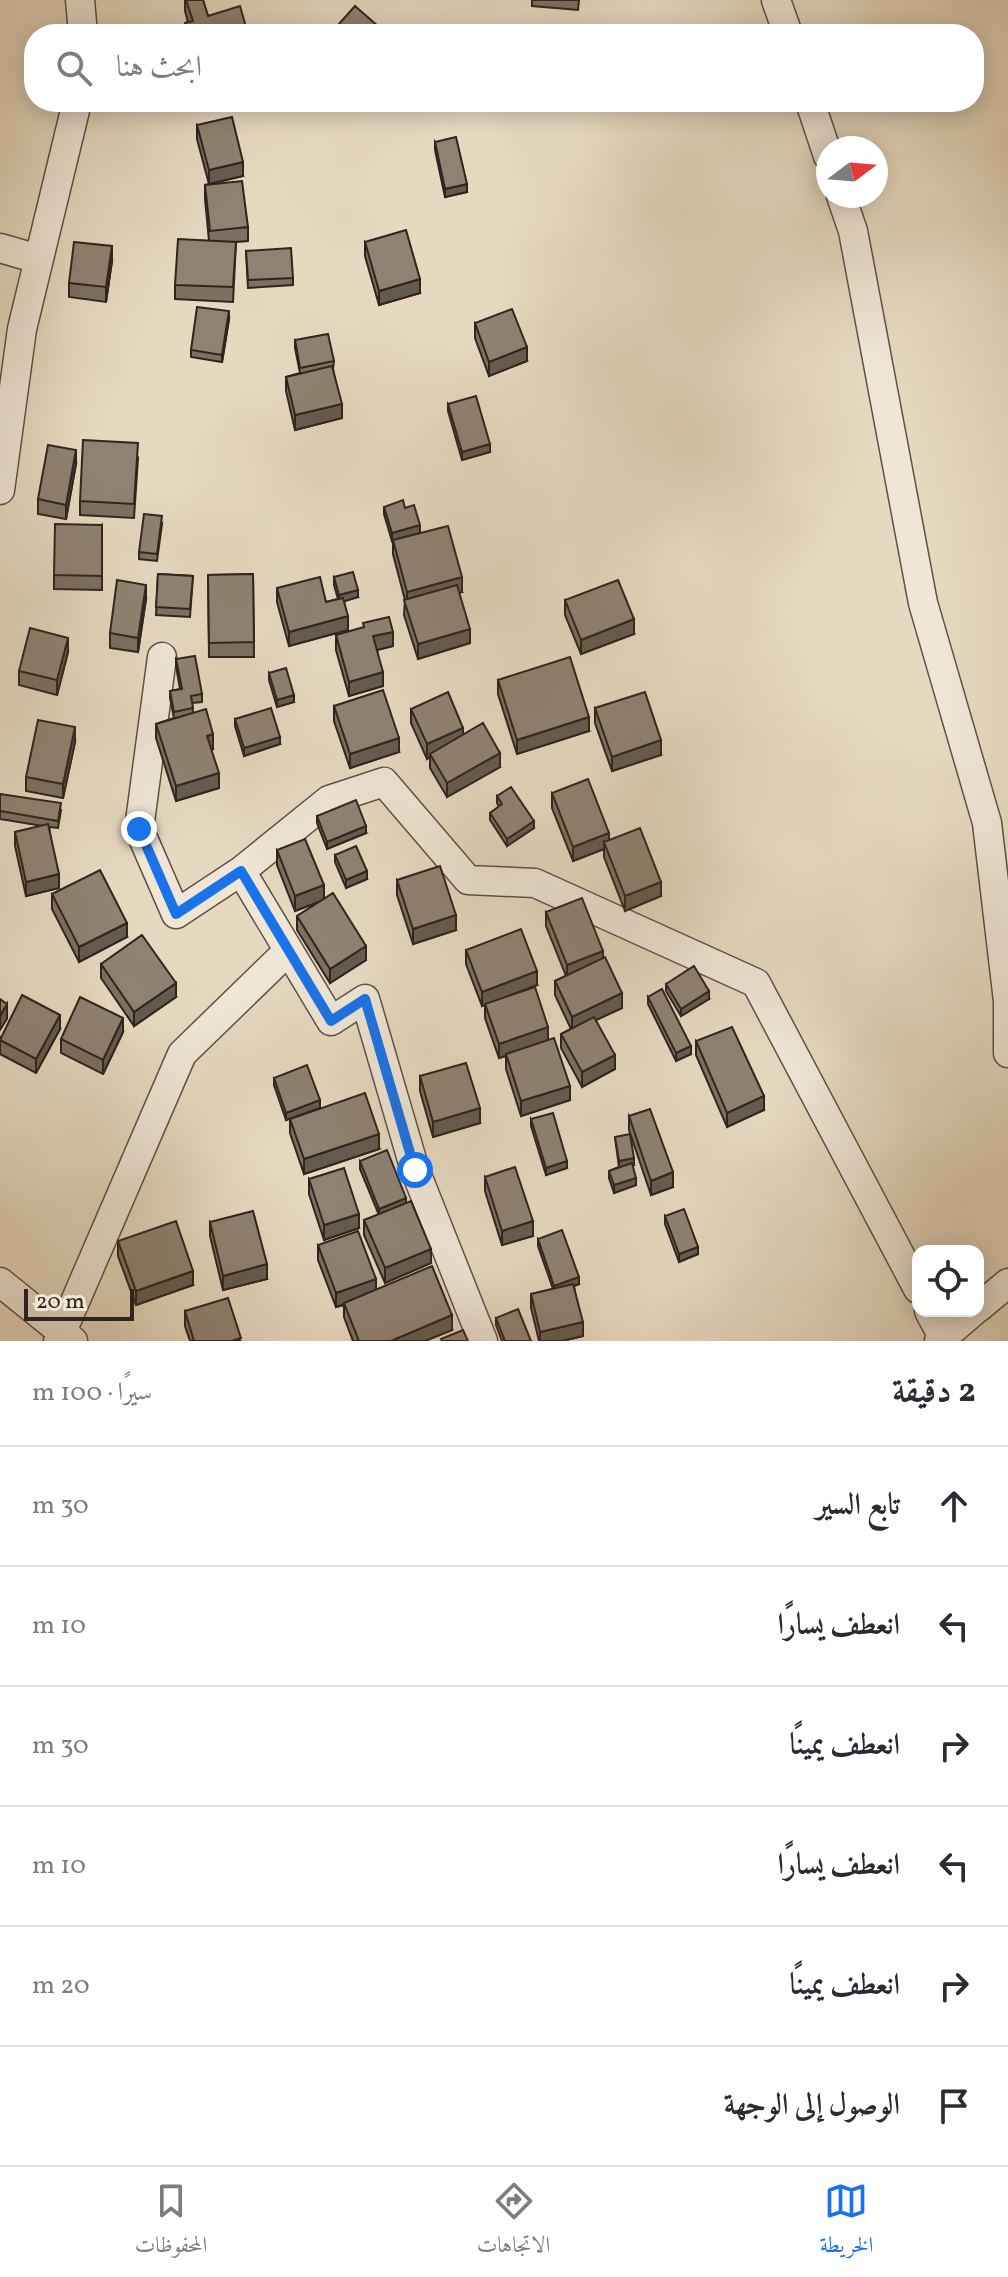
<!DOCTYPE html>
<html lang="ar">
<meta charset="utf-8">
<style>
:root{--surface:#fff;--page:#f2f2f3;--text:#2b2b33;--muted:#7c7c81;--line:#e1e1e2;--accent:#1a73e8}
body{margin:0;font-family:Vollkorn,Amiri,serif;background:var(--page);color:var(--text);direction:rtl}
.controls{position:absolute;right:24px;bottom:24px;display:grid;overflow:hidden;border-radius:16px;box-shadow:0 4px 20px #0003}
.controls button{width:72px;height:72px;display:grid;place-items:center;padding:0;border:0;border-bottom:2px solid var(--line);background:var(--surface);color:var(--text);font:40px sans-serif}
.compass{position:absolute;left:816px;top:136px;width:72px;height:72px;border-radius:50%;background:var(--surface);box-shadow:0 4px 20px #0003;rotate:74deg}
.scale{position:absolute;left:24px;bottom:20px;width:110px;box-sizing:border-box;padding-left:8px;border:4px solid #30241e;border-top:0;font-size:22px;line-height:28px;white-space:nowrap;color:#30241e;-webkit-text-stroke:6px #efe6d6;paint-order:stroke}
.stop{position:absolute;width:24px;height:24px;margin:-18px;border:6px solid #1a73e8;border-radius:50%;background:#fff}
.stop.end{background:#1a73e8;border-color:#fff;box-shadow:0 2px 8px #0008}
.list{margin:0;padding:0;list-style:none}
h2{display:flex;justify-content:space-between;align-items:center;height:104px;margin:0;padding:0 32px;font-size:34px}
h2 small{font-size:26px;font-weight:400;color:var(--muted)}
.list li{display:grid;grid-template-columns:52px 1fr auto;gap:24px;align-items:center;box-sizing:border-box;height:120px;padding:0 32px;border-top:2px solid var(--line)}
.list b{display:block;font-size:30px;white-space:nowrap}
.list em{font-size:26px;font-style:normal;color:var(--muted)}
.icon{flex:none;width:44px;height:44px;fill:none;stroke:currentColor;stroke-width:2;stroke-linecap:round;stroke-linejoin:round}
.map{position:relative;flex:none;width:1008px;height:1341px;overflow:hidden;direction:ltr}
.search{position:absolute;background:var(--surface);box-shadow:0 4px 20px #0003;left:24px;right:24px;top:24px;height:88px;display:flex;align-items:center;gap:20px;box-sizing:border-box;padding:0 28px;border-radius:32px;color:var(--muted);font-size:30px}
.sheet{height:824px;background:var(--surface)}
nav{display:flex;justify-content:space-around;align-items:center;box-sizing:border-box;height:112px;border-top:2px solid var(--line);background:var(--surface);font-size:22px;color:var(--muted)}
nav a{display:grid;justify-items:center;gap:4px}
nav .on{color:var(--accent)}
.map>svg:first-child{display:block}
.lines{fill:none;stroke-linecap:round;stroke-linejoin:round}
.street-casing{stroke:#5e5146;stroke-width:31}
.street{stroke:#efe6d6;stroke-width:28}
.wall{fill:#7b7062;stroke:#30241e;stroke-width:2}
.shaded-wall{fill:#645b50;stroke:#30241e;stroke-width:2}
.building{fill:#8f8272;stroke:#30241e;stroke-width:2}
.route{stroke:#1a73e8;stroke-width:10}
</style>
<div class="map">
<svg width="1008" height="1341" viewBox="0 0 1008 1341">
<rect width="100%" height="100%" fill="#e6d9c0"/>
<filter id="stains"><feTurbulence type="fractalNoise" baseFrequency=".0025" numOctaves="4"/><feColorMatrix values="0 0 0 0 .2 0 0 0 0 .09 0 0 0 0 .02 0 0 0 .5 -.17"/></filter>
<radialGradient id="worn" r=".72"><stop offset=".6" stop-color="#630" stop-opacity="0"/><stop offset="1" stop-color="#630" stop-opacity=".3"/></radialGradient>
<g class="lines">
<g class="street-casing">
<path id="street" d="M 80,0 L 83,34
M 776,0 L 788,34
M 810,102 L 828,156
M 841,196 L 853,231 L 923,603 L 987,823 L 1008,1001 L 1008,1053
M 0,248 L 38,259
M 0,490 L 22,329 L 77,102
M 162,657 L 139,829 L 176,914 L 241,871 L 329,800 L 384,782 L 468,880 L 535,883 L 756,983 L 918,1289
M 241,871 L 331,1021 L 365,999 L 415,1170 L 483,1341
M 0,1282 L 73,1341
M 978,1308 L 1008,1283
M 929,1311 L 943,1337
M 58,1341 L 182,1054 L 287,952
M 939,1341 L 974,1311"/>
</g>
<use href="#street" class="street"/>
</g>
<path class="wall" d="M 185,0 L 203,0 L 208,16 L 246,34 L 185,34 L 185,23 L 188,22 L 185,11 Z
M 532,0 L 579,0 L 578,10 L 532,6 Z
M 197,125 L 243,176 L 210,184 L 248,227 L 248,241 L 236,242 L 233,302 L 175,299 L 175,285 L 209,241 L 205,199 L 205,185 L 209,184 L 197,139 Z
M 435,142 L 467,192 L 445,197 L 435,150 Z
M 365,242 L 420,293 L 379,305 L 365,256 Z
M 246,251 L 293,278 L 293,285 L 248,288 Z
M 112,261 L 106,302 L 69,297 L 69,283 Z
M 229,319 L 222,362 L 191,357 L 191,350 Z
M 475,323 L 527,361 L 489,376 L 475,338 Z
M 295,340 L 334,361 L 333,369 L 342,418 L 295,430 L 286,391 L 286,377 L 300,373 L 295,348 Z
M 448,404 L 490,452 L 462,460 L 448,411 Z
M 138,458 L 134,518 L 80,515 L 80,501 Z
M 76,464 L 66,519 L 38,514 L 38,499 Z
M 384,507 L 405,508 L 420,533 L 462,592 L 459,592 L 470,643 L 418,659 L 404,615 L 405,600 L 393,554 L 393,540 L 392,541 L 384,514 Z
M 162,524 L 157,561 L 139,559 L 139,552 Z
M 102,525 L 102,590 L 54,589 L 54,575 Z
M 158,574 L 193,576 L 190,617 L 156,615 Z
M 253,574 L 254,657 L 209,657 L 208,575 Z
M 334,577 L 358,597 L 344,601 L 348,630 L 289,646 L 277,602 L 277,588 L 326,602 L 338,599 L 334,585 Z
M 146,599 L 138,652 L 110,648 L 110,633 Z
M 565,600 L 634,634 L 581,654 L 565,615 Z
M 336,635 L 393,646 L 377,650 L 383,686 L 349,696 L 336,650 Z
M 68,652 L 57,695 L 19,685 L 19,671 Z
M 176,659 L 202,694 L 202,702 L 192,703 L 193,713 L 213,749 L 211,749 L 219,788 L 176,801 L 156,738 L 156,724 L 174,718 L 170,698 L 170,691 L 180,689 L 176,666 Z
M 269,673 L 294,702 L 277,707 L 269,680 Z
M 498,680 L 589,731 L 517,754 L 498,694 Z
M 334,706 L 399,752 L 350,768 L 334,721 Z
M 595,708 L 661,755 L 612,771 L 595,723 Z
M 411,709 L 463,734 L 500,767 L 447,797 L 430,768 L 430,757 L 427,759 L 411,723 Z
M 235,719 L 280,744 L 244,756 L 235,726 Z
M 75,742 L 63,798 L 26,791 L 26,777 Z
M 552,793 L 609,840 L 661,896 L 625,911 L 604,857 L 604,849 L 573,861 L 552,808 Z
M 0,794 L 61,810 L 58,828 L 49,827 L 59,888 L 26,896 L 15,846 L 15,832 L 43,826 L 0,819 Z
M 497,796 L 534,828 L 507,846 L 490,820 L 490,813 L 499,807 L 497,803 Z
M 317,816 L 366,833 L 327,849 L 317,823 Z
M 277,850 L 324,899 L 366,960 L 330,983 L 297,930 L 297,916 L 321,901 L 295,911 L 277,865 Z
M 335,855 L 367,879 L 346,888 L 335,862 Z
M 397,880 L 456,930 L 413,944 L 397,895 Z
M 52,894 L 127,937 L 79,962 L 52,909 Z
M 546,912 L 603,958 L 622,1008 L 596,1020 L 615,1069 L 582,1087 L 561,1048 L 561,1034 L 571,1029 L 555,995 L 555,981 L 566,976 L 546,926 Z
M 466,950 L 537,985 L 515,993 L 548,1040 L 570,1100 L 521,1116 L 506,1069 L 506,1056 L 499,1058 L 485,1018 L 485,1005 L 482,1006 L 466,964 Z
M 101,964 L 176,997 L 134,1026 L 101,978 Z
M 666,984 L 709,999 L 681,1016 L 666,991 Z
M 648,997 L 691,1054 L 676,1061 L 648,1004 Z
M 60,1029 L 36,1073 L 0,1054 L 0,1037 Z
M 123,1032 L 103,1074 L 61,1053 L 61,1039 Z
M 696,1041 L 764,1110 L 727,1127 L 696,1055 Z
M 420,1076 L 480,1123 L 433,1137 L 420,1091 Z
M 274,1078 L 320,1108 L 286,1120 L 274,1085 Z
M 629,1116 L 673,1187 L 651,1195 L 629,1130 Z
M 290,1119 L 379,1149 L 304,1174 L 290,1133 Z
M 531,1119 L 567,1168 L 546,1175 L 531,1126 Z
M 615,1137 L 634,1165 L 632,1165 L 636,1185 L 614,1193 L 609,1178 L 609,1171 L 619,1167 Z
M 360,1161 L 406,1203 L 431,1263 L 385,1283 L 364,1235 L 364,1220 L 379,1215 L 360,1169 Z
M 485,1177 L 533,1236 L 502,1245 L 485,1191 Z
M 309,1179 L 359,1228 L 324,1240 L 309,1194 Z
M 665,1216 L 698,1254 L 679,1262 L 665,1224 Z
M 210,1222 L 267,1279 L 223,1290 L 210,1236 Z
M 538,1239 L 579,1284 L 574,1286 L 583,1336 L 562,1341 L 539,1341 L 531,1308 L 531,1294 L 553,1289 L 538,1246 Z
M 118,1241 L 193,1285 L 136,1305 L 118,1256 Z
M 318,1245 L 376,1290 L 452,1330 L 425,1341 L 353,1341 L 344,1317 L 344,1305 L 336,1307 L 318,1260 Z
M 185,1311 L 241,1341 L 190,1341 L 185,1326 Z
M 496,1318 L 531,1341 L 502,1341 L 496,1325 Z"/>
<path class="shaded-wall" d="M 246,27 L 246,34 L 221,34 Z
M 243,162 L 243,176 L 209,184 L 209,170 Z
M 467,184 L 467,192 L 445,197 L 445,189 Z
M 112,246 L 112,261 L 106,302 L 106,287 Z
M 420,279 L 420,293 L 379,305 L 379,291 Z
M 229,311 L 229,319 L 222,362 L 222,355 Z
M 527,347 L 527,361 L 489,376 L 489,362 Z
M 342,404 L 342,418 L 295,430 L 295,415 Z
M 490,444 L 490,452 L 462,460 L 462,452 Z
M 76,450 L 76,464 L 66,519 L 66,505 Z
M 420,525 L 420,533 L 392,541 L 392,533 Z
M 462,577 L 462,592 L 407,606 L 407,592 Z
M 146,585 L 146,599 L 138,652 L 138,638 Z
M 358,590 L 358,597 L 339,603 L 339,595 Z
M 348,616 L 348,630 L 289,646 L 289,632 Z
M 634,619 L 634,634 L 581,654 L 581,640 Z
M 470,629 L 470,643 L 418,659 L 418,644 Z
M 393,632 L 393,646 L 373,651 L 373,636 Z
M 68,638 L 68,652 L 57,695 L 57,680 Z
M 383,672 L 383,686 L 349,696 L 349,682 Z
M 294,695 L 294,702 L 277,707 L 277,700 Z
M 589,717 L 589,731 L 517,754 L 517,740 Z
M 75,727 L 75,742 L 63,798 L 63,784 Z
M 463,728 L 463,742 L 430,754 L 430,757 L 427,759 L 427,744 Z
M 213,734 L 213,749 L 207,751 L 207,736 Z
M 280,737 L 280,744 L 244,756 L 244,748 Z
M 399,738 L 399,752 L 350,768 L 350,754 Z
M 661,740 L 661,755 L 612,771 L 612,757 Z
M 500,753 L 500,767 L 447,797 L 447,783 Z
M 219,773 L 219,788 L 176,801 L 176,786 Z
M 534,821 L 534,828 L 507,846 L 507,839 Z
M 366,826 L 366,833 L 327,849 L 327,842 Z
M 609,833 L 609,847 L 604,842 L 604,849 L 573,861 L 573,847 Z
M 367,871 L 367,879 L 346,888 L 346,880 Z
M 59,874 L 59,888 L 26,896 L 26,882 Z
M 661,882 L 661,896 L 625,911 L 625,896 Z
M 324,885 L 324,900 L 295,911 L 295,896 Z
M 456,915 L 456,930 L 413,944 L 413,929 Z
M 127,923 L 127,937 L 79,962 L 79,947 Z
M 366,946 L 366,960 L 330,983 L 330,969 Z
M 603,951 L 603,965 L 567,979 L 567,965 Z
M 537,971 L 537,985 L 482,1006 L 482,992 Z
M 176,983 L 176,997 L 134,1026 L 134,1012 Z
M 709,991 L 709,999 L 681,1016 L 681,1009 Z
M 622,993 L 622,1008 L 572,1031 L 572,1017 Z
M 7,1004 L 7,1019 L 0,1030 L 0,1016 Z
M 60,1015 L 60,1029 L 36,1073 L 36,1059 Z
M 123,1018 L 123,1032 L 103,1074 L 103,1060 Z
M 548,1027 L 548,1042 L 499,1058 L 499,1044 Z
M 691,1046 L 691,1054 L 676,1061 L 676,1053 Z
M 615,1055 L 615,1069 L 582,1087 L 582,1072 Z
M 570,1086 L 570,1100 L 521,1116 L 521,1101 Z
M 764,1096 L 764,1110 L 727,1127 L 727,1113 Z
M 320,1100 L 320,1108 L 286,1120 L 286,1113 Z
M 480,1108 L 480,1123 L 433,1137 L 433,1122 Z
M 379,1134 L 379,1149 L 304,1174 L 304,1159 Z
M 634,1158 L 634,1165 L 619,1168 L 619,1161 Z
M 567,1161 L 567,1168 L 546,1175 L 546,1168 Z
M 673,1172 L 673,1187 L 651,1195 L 651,1181 Z
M 636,1178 L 636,1185 L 614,1193 L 614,1185 Z
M 406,1198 L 406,1205 L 379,1216 L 379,1209 Z
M 359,1214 L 359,1228 L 324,1240 L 324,1225 Z
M 533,1221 L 533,1236 L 502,1245 L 502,1231 Z
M 698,1247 L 698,1254 L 679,1262 L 679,1254 Z
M 431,1249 L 431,1263 L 385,1283 L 385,1268 Z
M 267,1264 L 267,1279 L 223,1290 L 223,1276 Z
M 193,1271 L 193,1285 L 136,1305 L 136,1291 Z
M 579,1277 L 579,1284 L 554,1293 L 554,1286 Z
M 376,1279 L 376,1293 L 336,1307 L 336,1293 Z
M 452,1315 L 452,1330 L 425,1341 L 391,1341 Z
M 583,1322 L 583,1336 L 562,1341 L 540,1341 L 540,1332 Z"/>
<path class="building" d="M 186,0 L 203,0 L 208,16 L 240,6 L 246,27 L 221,34 L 188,34 L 185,23 L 193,21 Z
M 355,6 L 387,34 L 330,34 Z
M 232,117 L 243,162 L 209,170 L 197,125 Z
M 456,137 L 467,184 L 445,189 L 435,142 Z
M 242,181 L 248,227 L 210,231 L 205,185 Z
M 406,230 L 420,279 L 379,291 L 365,242 Z
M 178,239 L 236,242 L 233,287 L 175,285 Z
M 74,242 L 112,246 L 106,287 L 69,283 Z
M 291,248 L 293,278 L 248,280 L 246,251 Z
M 197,307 L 229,311 L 222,355 L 191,350 Z
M 512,309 L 527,347 L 489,362 L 475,323 Z
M 328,334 L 334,361 L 300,368 L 295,340 Z
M 332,366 L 342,404 L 295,415 L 286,377 Z
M 476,396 L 490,444 L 462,452 L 448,404 Z
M 83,440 L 138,443 L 134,504 L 80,501 Z
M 48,445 L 76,450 L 66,505 L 38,499 Z
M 403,500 L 405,508 L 414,505 L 420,525 L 392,533 L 384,507 Z
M 144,514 L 162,516 L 157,554 L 139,552 Z
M 55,524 L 102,525 L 102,576 L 54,575 Z
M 448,526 L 462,577 L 407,592 L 393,540 Z
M 353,572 L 358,590 L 339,595 L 334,577 Z
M 158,574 L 193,576 L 190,609 L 156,607 Z
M 253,574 L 254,642 L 209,643 L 208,575 Z
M 320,577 L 326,602 L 343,598 L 348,616 L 289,632 L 277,588 Z
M 117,580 L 146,585 L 138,638 L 110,633 Z
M 618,580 L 634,619 L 581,640 L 565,600 Z
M 457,585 L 470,629 L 418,644 L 404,600 Z
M 389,617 L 393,632 L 373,636 L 383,672 L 349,682 L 336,635 L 364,627 L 363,623 Z
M 30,628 L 68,638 L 57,680 L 19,671 Z
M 195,656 L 202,694 L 191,696 L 193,708 L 174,712 L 170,691 L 182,689 L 176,659 Z
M 570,657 L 589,717 L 517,740 L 498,680 Z
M 286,668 L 294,695 L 277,700 L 269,673 Z
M 383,690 L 399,738 L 350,754 L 334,706 Z
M 448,692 L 463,728 L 427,744 L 411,709 Z
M 645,692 L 661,740 L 612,757 L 595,708 Z
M 271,708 L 280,737 L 244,748 L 235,719 Z
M 206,709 L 213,734 L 207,736 L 219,773 L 176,786 L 156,724 Z
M 38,720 L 75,727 L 63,784 L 26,777 Z
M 483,723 L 500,753 L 447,783 L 430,754 Z
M 588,779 L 609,833 L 573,847 L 552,793 Z
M 511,787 L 534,821 L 507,839 L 490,813 L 502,804 L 497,796 Z
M 0,794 L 61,803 L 58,821 L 0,811 Z
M 356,800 L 366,826 L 327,842 L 317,816 Z
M 48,824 L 59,874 L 26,882 L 15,832 Z
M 640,828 L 661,882 L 625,896 L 604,842 Z
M 305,839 L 324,885 L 295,896 L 277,850 Z
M 356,846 L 367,871 L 346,880 L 335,855 Z
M 440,866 L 456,915 L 413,929 L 397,880 Z
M 100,870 L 127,923 L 79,947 L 52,894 Z
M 333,893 L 366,946 L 330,969 L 297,916 Z
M 582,898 L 603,951 L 567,965 L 546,912 Z
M 521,929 L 537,971 L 482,992 L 466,950 Z
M 142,935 L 176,983 L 134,1012 L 101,964 Z
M 605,957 L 622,993 L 572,1017 L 555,981 Z
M 694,966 L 709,991 L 681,1009 L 666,984 Z
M 535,987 L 548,1027 L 499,1044 L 485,1004 Z
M 662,989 L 691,1046 L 676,1053 L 648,997 Z
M 22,995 L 60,1015 L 36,1059 L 0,1040 Z
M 80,997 L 123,1018 L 103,1060 L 61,1039 Z
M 0,999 L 7,1004 L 0,1016 Z
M 594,1017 L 615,1055 L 582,1072 L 561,1034 Z
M 732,1027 L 764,1096 L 727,1113 L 696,1041 Z
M 554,1038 L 570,1086 L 521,1101 L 506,1054 Z
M 466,1063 L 480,1108 L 433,1122 L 420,1076 Z
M 307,1065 L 320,1100 L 286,1113 L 274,1078 Z
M 365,1093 L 379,1134 L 304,1159 L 290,1119 Z
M 650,1109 L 673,1172 L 651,1181 L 629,1116 Z
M 553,1113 L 567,1161 L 546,1168 L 531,1119 Z
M 630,1134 L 634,1158 L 619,1161 L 615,1137 Z
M 387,1150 L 406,1198 L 379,1209 L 360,1161 Z
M 632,1163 L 636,1178 L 614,1185 L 609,1171 Z
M 515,1167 L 533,1221 L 502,1231 L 485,1177 Z
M 344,1168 L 359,1214 L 324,1225 L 309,1179 Z
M 411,1201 L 431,1249 L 385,1268 L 364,1220 Z
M 684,1209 L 698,1247 L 679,1254 L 665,1216 Z
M 253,1211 L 267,1264 L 223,1276 L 210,1222 Z
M 176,1221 L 193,1271 L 136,1291 L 118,1241 Z
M 562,1230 L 579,1277 L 554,1286 L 538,1239 Z
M 358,1231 L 376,1279 L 336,1293 L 318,1245 Z
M 432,1266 L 452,1315 L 391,1341 L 359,1341 L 344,1303 Z
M 573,1284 L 583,1322 L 540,1332 L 531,1294 Z
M 228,1298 L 241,1338 L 232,1341 L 194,1341 L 185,1311 Z
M 518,1309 L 531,1341 L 505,1341 L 496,1318 Z
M 463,1330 L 468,1341 L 442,1341 L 441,1339 Z"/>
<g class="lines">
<path class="route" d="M 139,829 L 176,914 L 241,871 L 331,1021 L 365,999 L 415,1170"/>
</g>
<rect width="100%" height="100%" filter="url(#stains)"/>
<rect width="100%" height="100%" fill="url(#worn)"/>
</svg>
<div class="controls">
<button><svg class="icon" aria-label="locate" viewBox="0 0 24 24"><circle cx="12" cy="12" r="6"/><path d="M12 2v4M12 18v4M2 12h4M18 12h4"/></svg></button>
</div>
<svg class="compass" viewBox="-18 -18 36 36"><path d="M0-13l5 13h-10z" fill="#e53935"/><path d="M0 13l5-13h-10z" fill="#7c7c81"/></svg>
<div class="scale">20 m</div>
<div class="stop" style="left:415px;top:1170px"></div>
<div class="stop end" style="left:139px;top:829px"></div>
<div class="search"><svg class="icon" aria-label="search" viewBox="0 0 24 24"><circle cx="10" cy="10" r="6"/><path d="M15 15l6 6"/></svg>ابحث هنا</div>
</div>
<section class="sheet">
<h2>2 دقيقة<small>سيرًا · 100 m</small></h2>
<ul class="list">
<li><svg class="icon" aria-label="ahead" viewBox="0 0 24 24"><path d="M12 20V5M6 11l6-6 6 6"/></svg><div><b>تابع السير</b></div><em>30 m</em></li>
<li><svg class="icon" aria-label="left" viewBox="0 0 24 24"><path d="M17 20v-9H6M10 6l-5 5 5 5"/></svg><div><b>انعطف يسارًا</b></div><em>10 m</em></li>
<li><svg class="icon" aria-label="right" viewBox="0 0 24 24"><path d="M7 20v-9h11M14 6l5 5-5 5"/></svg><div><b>انعطف يمينًا</b></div><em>30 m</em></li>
<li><svg class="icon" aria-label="left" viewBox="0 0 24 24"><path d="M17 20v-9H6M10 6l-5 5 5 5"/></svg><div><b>انعطف يسارًا</b></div><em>10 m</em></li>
<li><svg class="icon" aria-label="right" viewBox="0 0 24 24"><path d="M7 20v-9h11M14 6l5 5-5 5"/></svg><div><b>انعطف يمينًا</b></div><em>20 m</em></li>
<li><svg class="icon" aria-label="arrive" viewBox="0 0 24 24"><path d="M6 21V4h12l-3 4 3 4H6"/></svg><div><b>الوصول إلى الوجهة</b></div></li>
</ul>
</section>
<nav>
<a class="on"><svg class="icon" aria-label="map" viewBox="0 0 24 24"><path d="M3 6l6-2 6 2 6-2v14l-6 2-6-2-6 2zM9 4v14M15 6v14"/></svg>الخريطة</a>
<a><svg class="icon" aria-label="directions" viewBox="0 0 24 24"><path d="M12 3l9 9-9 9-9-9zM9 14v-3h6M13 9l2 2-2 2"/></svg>الاتجاهات</a>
<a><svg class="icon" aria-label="saved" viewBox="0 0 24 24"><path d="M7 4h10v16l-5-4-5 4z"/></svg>المحفوظات</a>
</nav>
